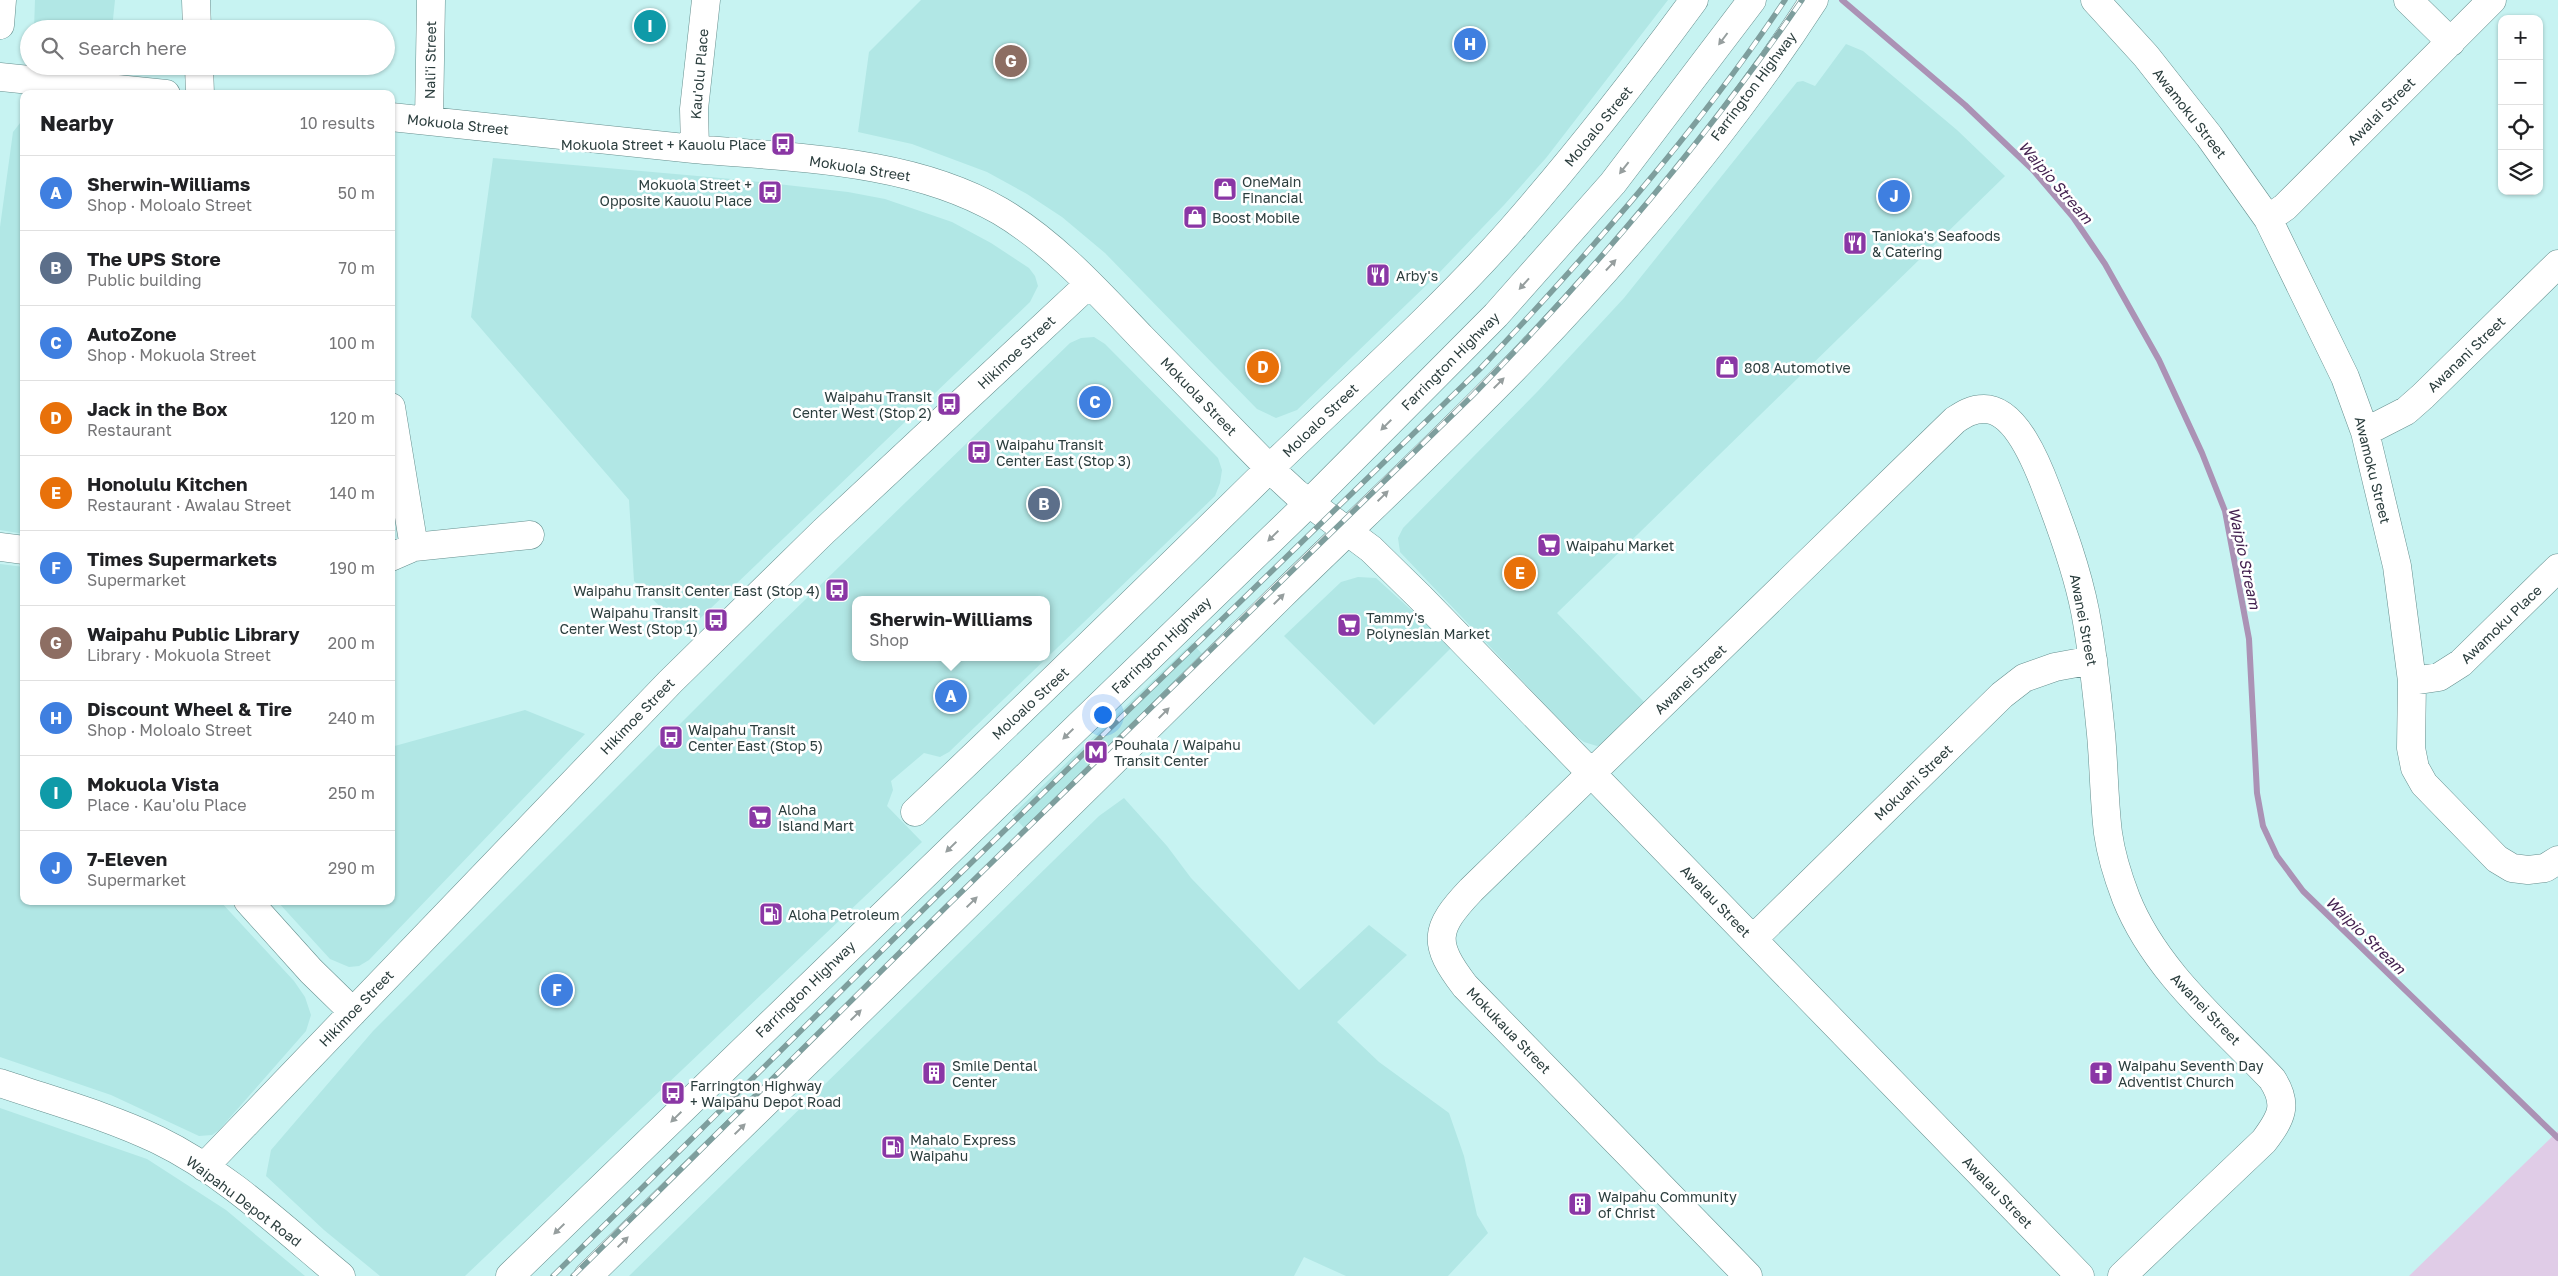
<!DOCTYPE html>
<meta charset="utf-8">
<style>
:root{--surface:#fff;--page:#f2f2f2;--text:#202124;--muted:#757577;--line:#e0e0e0;--accent:#8a37a5}
body{margin:0;font-family:"Golos Text",sans-serif;background:var(--page);color:var(--text)}
.controls{position:absolute;right:15px;top:15px;display:grid;overflow:hidden;border-radius:10px;box-shadow:0 1px 4px #0004}
.controls button{width:45px;height:45px;display:grid;place-items:center;padding:0;border:0;border-bottom:1px solid var(--line);background:var(--surface);color:var(--text);font:25px sans-serif}
.you{position:absolute;left:1102px;top:714px;width:18px;height:18px;margin:-12px;border:4px solid #fff;border-radius:50%;background:#1a73e8;box-shadow:0 0 0 8px #1a73e833}
.badge{display:grid;place-items:center;width:32px;height:32px;border-radius:50%;background:var(--accent);color:#fff;font-size:16px;font-weight:700}
.pin{position:absolute;translate:-50% -50%;border:2px solid #fff;box-shadow:0 1px 5px #0006}
.popup{position:absolute;left:852px;top:596px;width:198px;height:65px;box-sizing:border-box;display:grid;place-content:center;border-radius:10px;background:var(--surface);filter:drop-shadow(0 1px 4px #0005);font-size:16px;white-space:nowrap;color:var(--muted)}
.popup b{font-size:19px;color:var(--text)}
.popup::after{content:'';position:absolute;left:50%;top:100%;margin-left:-10px;border:10px solid transparent;border-top-color:var(--surface)}
.list{margin:0;padding:0;list-style:none}
h2{display:flex;justify-content:space-between;align-items:center;height:65px;margin:0;padding:0 20px;font-size:21px}
h2 small{font-size:16px;font-weight:400;color:var(--muted)}
.list li{display:grid;grid-template-columns:32px 1fr auto;gap:15px;align-items:center;box-sizing:border-box;height:75px;padding:0 20px;border-top:1px solid var(--line)}
.list b{display:block;font-size:19px;white-space:nowrap}
.list p{margin:0;font-size:16px;white-space:nowrap;color:var(--muted)}
.list em{font-size:16px;font-style:normal;color:var(--muted)}
.icon{flex:none;width:28px;height:28px;fill:none;stroke:currentColor;stroke-width:2;stroke-linecap:round;stroke-linejoin:round}
.map{position:relative;flex:none;width:2558px;height:1276px;overflow:hidden}
.search{position:absolute;background:var(--surface);box-shadow:0 1px 4px #0004;left:20px;top:20px;width:375px;height:55px;display:flex;align-items:center;gap:12px;box-sizing:border-box;padding:0 18px;border-radius:28px;color:var(--muted);font-size:19px}
.panel{position:absolute;background:var(--surface);box-shadow:0 1px 4px #0004;left:20px;top:90px;width:375px;height:815px;border-radius:10px}
.map>svg:first-child{display:block}
.built{fill:#b1e7e5;fill-rule:evenodd}
.green{fill:#e0cce7}
.lines{fill:none;stroke-linecap:round;stroke-linejoin:round}
.stream{stroke:#ab92b5;stroke-width:6}
.minor-casing{stroke:#668f8e;stroke-width:29}
.major-casing{stroke:#668f8e;stroke-width:29}
.minor{stroke:#fff;stroke-width:28}
.major{stroke:#fff;stroke-width:28}
.rail-casing{stroke:#7e9e9d;stroke-width:5.5}
.rail{stroke:#fff;stroke-width:4;stroke-dasharray:11;stroke-linecap:butt}
.oneway{fill:#969e9e}
.labels{text-anchor:middle;dominant-baseline:central;stroke-width:5;stroke-linejoin:round;paint-order:stroke}
.street-label{font-size:14px;fill:#2c3e3e;stroke:#fff}
.poi-label{font-size:14px;fill:#2c3e3e;stroke:#fff;text-anchor:start}
.water-label{font-size:15px;font-style:italic;fill:#442250;stroke:#fff}
</style>
<div class="map">
<svg width="2558" height="1276" viewBox="0 0 2558 1276">
<rect width="100%" height="100%" fill="#c7f3f2"/>
<path class="built" d="M 35,0 L 115,0 L 112,29 L 34,29 Z
M 921,0 L 1668,0 L 1546,158 L 1504,205 L 1438,274 L 1297,410 L 1276,418 L 1257,409 L 1105,253 L 1062,217 L 1027,194 L 987,172 L 912,144 L 858,132 L 869,52 Z
M 1846,44 L 1863,51 L 1957,130 L 2005,176 L 1557,613 L 1648,706 L 1609,743 L 1597,746 L 1584,742 L 1573,734 L 1400,552 L 1398,538 L 1403,528 L 1537,392 L 1624,298 L 1797,82 L 1803,81 L 1815,86 Z
M 24,118 L 24,534 L 0,530 L 0,227 L 13,132 Z
M 493,158 L 743,180 L 848,192 L 885,199 L 952,222 L 991,243 L 1029,268 L 1035,276 L 1038,286 L 1030,302 L 686,632 L 634,581 L 629,500 L 471,317 Z
M 1094,337 L 1105,344 L 1218,458 L 1222,470 L 1220,483 L 1215,496 L 949,752 L 940,757 L 924,753 L 891,781 L 893,790 L 887,806 L 922,842 L 465,1276 L 380,1276 L 324,1230 L 266,1176 L 271,1150 L 373,1031 L 775,629 L 1070,343 L 1081,338 ZM 856,600 L 1046,600 L 1046,657 L 856,657 Z
M 0,564 L 24,567 L 24,901 L 220,901 L 294,981 L 305,997 L 311,1015 L 306,1031 L 219,1130 L 212,1135 L 199,1136 L 111,1095 L 0,1057 Z
M 1358,577 L 1376,578 L 1452,647 L 1374,725 L 1284,636 L 1341,582 Z
M 1192,643 L 1209,661 L 1028,832 L 1012,815 Z
M 525,710 L 585,734 L 369,960 L 359,966 L 349,967 L 330,959 L 277,901 L 391,901 L 391,747 Z
M 1124,798 L 1167,846 L 1191,878 L 1299,990 L 1369,925 L 1407,955 L 1337,1022 L 1379,1062 L 1449,1113 L 1464,1156 L 1477,1215 L 1488,1233 L 1448,1276 L 1346,1276 L 1304,1257 L 1294,1276 L 629,1276 L 1099,816 Z
M 0,1108 L 147,1159 L 226,1210 L 305,1276 L 0,1276 Z"/>
<path class="green" d="M 2558,1131 L 2558,1276 L 2409,1276 Z"/>
<g class="lines">
<path class="stream" d="M 1842,0 L 1965,105 L 2033,170 L 2073,217 L 2105,264 L 2159,360 L 2202,453 L 2225,511 L 2249,639 L 2257,793 L 2263,826 L 2277,856 L 2303,891 L 2558,1138"/>
<g class="minor-casing">
<path id="minor" d="M 196,0 L 197,29
M 2095,0 L 2146,56 L 2209,136 L 2268,219 L 2345,377 L 2365,432 L 2397,566 L 2412,681 L 2411,748 L 2415,768 L 2424,784 L 2497,859 L 2512,868 L 2528,870 L 2545,868 L 2558,860
M 2408,0 L 2451,42
M 0,25 L 2,0
M 199,66 L 200,94
M 0,77 L 166,94
M 391,117 C 492,127 593,139 694,149 C 795,158 910,159 1000,211 C 1054,243 1098,292 1141,337 C 1184,381 1227,425 1270,469 L 1296,493 L 1371,549 L 1420,597 L 2080,1276
M 429,121 L 431,0
M 695,149 L 694,109 L 706,0
M 2268,219 L 2285,207 L 2492,0
M 391,407 L 414,547
M 2365,432 L 2406,411 L 2423,396 L 2558,264
M 0,547 L 24,550
M 391,557 L 414,547 L 530,535
M 2412,681 L 2439,677 L 2461,663 L 2558,568
M 915,812 C 1035,699 1152,584 1269,469 C 1350,390 1436,315 1511,230 C 1576,156 1636,79 1694,0
M 248,901 L 311,971 L 353,1012
M 1753,939 L 2002,695 L 2024,678 L 2055,667 L 2093,660
M 0,1083 C 53,1101 108,1116 158,1140 C 226,1173 283,1228 341,1276
M 204,1167 L 670,682 L 823,532 L 1089,284
M 1748,1276 L 1465,986 C 1432,943 1434,929 1471,890 L 1955,420 C 1964,414 1972,409 1984,409 C 2016,409 2038,466 2047,490 C 2062,529 2077,570 2085,611 C 2093,652 2097,693 2101,734 C 2104,767 2104,800 2108,833 C 2111,855 2118,877 2126,898 C 2155,971 2219,1023 2272,1079 C 2289,1105 2281,1118 2264,1141 L 2122,1276"/>
</g>
<g class="major-casing">
<path id="major" d="M 510,1276 L 1309,503 L 1496,315 L 1613,183 L 1752,0
M 588,1276 C 820,1050 1051,824 1281,596 C 1364,515 1449,436 1529,353 C 1633,244 1732,127 1814,0"/>
</g>
<use href="#minor" class="minor"/>
<use href="#major" class="major"/>
<g class="rail-casing">
<path id="rail" d="M 553,1276 L 938,895 L 1480,369 C 1589,253 1696,133 1785,0
M 573,1276 L 949,904 L 1473,395 C 1593,272 1704,142 1802,0"/>
</g>
<use href="#rail" class="rail"/>
</g>
<defs><path id="oneway-solid" d="M-6-.8H1V-3.2L6.5 0L1 3.2V.8H-6Z" transform="scale(1.25)"/></defs>
<g class="oneway">
<use href="#oneway-solid" transform="translate(1723 39) rotate(127)"/>
<use href="#oneway-solid" transform="translate(1624 168) rotate(128)"/>
<use href="#oneway-solid" transform="translate(1611 265) rotate(-47)"/>
<use href="#oneway-solid" transform="translate(1524 284) rotate(132)"/>
<use href="#oneway-solid" transform="translate(1499 383) rotate(-45)"/>
<use href="#oneway-solid" transform="translate(1386 425) rotate(135)"/>
<use href="#oneway-solid" transform="translate(1383 496) rotate(-44)"/>
<use href="#oneway-solid" transform="translate(1273 536) rotate(136)"/>
<use href="#oneway-solid" transform="translate(1279 599) rotate(-45)"/>
<use href="#oneway-solid" transform="translate(1164 713) rotate(-45)"/>
<use href="#oneway-solid" transform="translate(1068 734) rotate(136)"/>
<use href="#oneway-solid" transform="translate(951 847) rotate(136)"/>
<use href="#oneway-solid" transform="translate(972 902) rotate(-44)"/>
<use href="#oneway-solid" transform="translate(856 1015) rotate(-44)"/>
<use href="#oneway-solid" transform="translate(676 1117) rotate(136)"/>
<use href="#oneway-solid" transform="translate(740 1129) rotate(-44)"/>
<use href="#oneway-solid" transform="translate(559 1229) rotate(136)"/>
<use href="#oneway-solid" transform="translate(623 1242) rotate(-44)"/>
</g>
<defs>
<g id="bus-square" transform="scale(1.25)"><rect x="-9" y="-9" width="18" height="18" rx="4" fill="#8a37a5" stroke="#fff"/><path d="M-5-6H5V4H4V6H2V4H-2V6H-4V4H-5ZM-3.5-4V0h7V-4ZM-3.5 1.2v1.5H-2V1.2ZM2 1.2v1.5H3.5V1.2Z" fill="#fff"/></g>
<g id="shop-square" transform="scale(1.25)"><rect x="-9" y="-9" width="18" height="18" rx="4" fill="#8a37a5" stroke="#fff"/><path d="M-5-2.5h2.3a2.7 3.5 0 0 1 5.4 0H5L5.5 6h-11ZM-1.5-2.5h3a1.5 2.3 0 0 0-3 0Z" fill="#fff"/></g>
<g id="restaurant-square" transform="scale(1.25)"><rect x="-9" y="-9" width="18" height="18" rx="4" fill="#8a37a5" stroke="#fff"/><path d="M-5-6h1v4h1v-4h1v4h1v-4h1v5L-1.5 .5V6h-2V.5L-5-1ZM5-6V6H3V1.5H1.5Q1.5-4 5-6Z" fill="#fff"/></g>
<g id="supermarket-square" transform="scale(1.25)"><rect x="-9" y="-9" width="18" height="18" rx="4" fill="#8a37a5" stroke="#fff"/><path d="M-6-5.5h2.5l.6 2H6L4.5 2H-2.5L-4.4-4H-6ZM-1.5 3.2a1.3 1.3 0 1 0 .1 0ZM3 3.2a1.3 1.3 0 1 0 .1 0Z" fill="#fff"/></g>
<g id="metro-square" transform="scale(1.25)"><rect x="-9" y="-9" width="18" height="18" rx="4" fill="#8a37a5" stroke="#fff"/><path d="M-5.5 5V-5H-3L0 0L3-5H5.5V5H3V-.5L0 4L-3-.5V5Z" fill="#fff"/></g>
<g id="fuel-square" transform="scale(1.25)"><rect x="-9" y="-9" width="18" height="18" rx="4" fill="#8a37a5" stroke="#fff"/><path d="M-5.5-6h7V0h2V4h1.3V-2.5L3-4.5l.8-.8L6-3V5H2.5V1h-1V6h-7ZM-4.2-4.7v3.2H.2V-4.7Z" fill="#fff"/></g>
<g id="building-square" transform="scale(1.25)"><rect x="-9" y="-9" width="18" height="18" rx="4" fill="#8a37a5" stroke="#fff"/><path d="M-4-6H4V6H1V3H-1V6H-4ZM-2.5-4.3h1.7v1.8h-1.7ZM.8-4.3h1.7v1.8H.8ZM-2.5-1h1.7V.8h-1.7ZM.8-1h1.7V.8H.8Z" fill="#fff"/></g>
<g id="church-square" transform="scale(1.25)"><rect x="-9" y="-9" width="18" height="18" rx="4" fill="#8a37a5" stroke="#fff"/><path d="M-1.2-6h2.4v3.5h3.3v2.4h-3.3V6h-2.4V-.1h-3.3v-2.4h3.3Z" fill="#fff"/></g>
</defs>
<g fill-rule="evenodd">
<use href="#bus-square" x="783" y="144"/>
<use href="#shop-square" x="1225" y="189"/>
<use href="#bus-square" x="770" y="192"/>
<use href="#shop-square" x="1195" y="217"/>
<use href="#restaurant-square" x="1855" y="243"/>
<use href="#restaurant-square" x="1378" y="275"/>
<use href="#shop-square" x="1727" y="367"/>
<use href="#bus-square" x="949" y="404"/>
<use href="#bus-square" x="979" y="452"/>
<use href="#supermarket-square" x="1549" y="545"/>
<use href="#bus-square" x="837" y="590"/>
<use href="#bus-square" x="716" y="620"/>
<use href="#supermarket-square" x="1349" y="625"/>
<use href="#bus-square" x="671" y="737"/>
<use href="#metro-square" x="1096" y="752"/>
<use href="#supermarket-square" x="760" y="817"/>
<use href="#fuel-square" x="771" y="914"/>
<use href="#building-square" x="934" y="1073"/>
<use href="#church-square" x="2101" y="1073"/>
<use href="#bus-square" x="673" y="1093"/>
<use href="#fuel-square" x="893" y="1147"/>
<use href="#building-square" x="1580" y="1204"/>
</g>
<g class="labels">
<g class="street-label">
<text transform="translate(430 60) rotate(-89)">Nali'i Street</text>
<text transform="translate(699 74) rotate(-85)">Kau'olu Place</text>
<text transform="translate(1753 86) rotate(-53)">Farrington Highway</text>
<text transform="translate(2381 111) rotate(-45)">Awalai Street</text>
<text transform="translate(2190 113) rotate(52)">Awamoku Street</text>
<text transform="translate(458 124) rotate(6)">Mokuola Street</text>
<text transform="translate(1598 126) rotate(-51)">Moloalo Street</text>
<text transform="translate(860 168) rotate(9)">Mokuola Street</text>
<text transform="translate(1016 352) rotate(-43)">Hikimoe Street</text>
<text transform="translate(2466 354) rotate(-44)">Awanani Street</text>
<text transform="translate(1450 361) rotate(-45)">Farrington Highway</text>
<text transform="translate(1199 396) rotate(46)">Mokuola Street</text>
<text transform="translate(1320 420) rotate(-44)">Moloalo Street</text>
<text transform="translate(2373 470) rotate(76)">Awamoku Street</text>
<text transform="translate(2084 620) rotate(79)">Awanei Street</text>
<text transform="translate(2501 624) rotate(-44)">Awamoku Place</text>
<text transform="translate(1161 645) rotate(-44)">Farrington Highway</text>
<text transform="translate(1690 679) rotate(-44)">Awanei Street</text>
<text transform="translate(1030 703) rotate(-43)">Moloalo Street</text>
<text transform="translate(637 716) rotate(-46)">Hikimoe Street</text>
<text transform="translate(1913 782) rotate(-44)">Mokuahi Street</text>
<text transform="translate(1716 901) rotate(46)">Awalau Street</text>
<text transform="translate(805 989) rotate(-44)">Farrington Highway</text>
<text transform="translate(356 1008) rotate(-46)">Hikimoe Street</text>
<text transform="translate(2206 1009) rotate(46)">Awanei Street</text>
<text transform="translate(1509 1030) rotate(46)">Mokukaua Street</text>
<text transform="translate(1998 1192) rotate(46)">Awalau Street</text>
<text transform="translate(244 1201) rotate(37)">Waipahu Depot Road</text>
</g>
<g class="poi-label">
<text x="766" y="144" text-anchor="end">Mokuola Street + Kauolu Place</text>
<text x="1242" y="181">OneMain<tspan x="1242" dy="16">Financial</tspan></text>
<text x="752" y="184" text-anchor="end">Mokuola Street +<tspan x="752" dy="16">Opposite Kauolu Place</tspan></text>
<text x="1212" y="217">Boost Mobile</text>
<text x="1872" y="235">Tanioka's Seafoods<tspan x="1872" dy="16">&amp; Catering</tspan></text>
<text x="1396" y="275">Arby's</text>
<text x="1744" y="367">808 Automotive</text>
<text x="932" y="396" text-anchor="end">Waipahu Transit<tspan x="932" dy="16">Center West (Stop 2)</tspan></text>
<text x="996" y="444">Waipahu Transit<tspan x="996" dy="16">Center East (Stop 3)</tspan></text>
<text x="1566" y="545">Waipahu Market</text>
<text x="820" y="590" text-anchor="end">Waipahu Transit Center East (Stop 4)</text>
<text x="698" y="612" text-anchor="end">Waipahu Transit<tspan x="698" dy="16">Center West (Stop 1)</tspan></text>
<text x="1366" y="617">Tammy's<tspan x="1366" dy="16">Polynesian Market</tspan></text>
<text x="688" y="729">Waipahu Transit<tspan x="688" dy="16">Center East (Stop 5)</tspan></text>
<text x="1114" y="744">Pouhala / Waipahu<tspan x="1114" dy="16">Transit Center</tspan></text>
<text x="778" y="809">Aloha<tspan x="778" dy="16">Island Mart</tspan></text>
<text x="788" y="914">Aloha Petroleum</text>
<text x="952" y="1065">Smile Dental<tspan x="952" dy="16">Center</tspan></text>
<text x="2118" y="1065">Waipahu Seventh Day<tspan x="2118" dy="16">Adventist Church</tspan></text>
<text x="690" y="1085">Farrington Highway<tspan x="690" dy="16">+ Waipahu Depot Road</tspan></text>
<text x="910" y="1139">Mahalo Express<tspan x="910" dy="16">Waipahu</tspan></text>
<text x="1598" y="1196">Waipahu Community<tspan x="1598" dy="16">of Christ</tspan></text>
</g>
<g class="water-label">
<text transform="translate(2056 182) rotate(49)">Waipio Stream</text>
<text transform="translate(2245 558) rotate(78)">Waipio Stream</text>
<text transform="translate(2366 935) rotate(44)">Waipio Stream</text>
</g>
</g>
</svg>
<div class="controls">
<button>+</button>
<button>−</button>
<button><svg class="icon" aria-label="locate" viewBox="0 0 24 24"><circle cx="12" cy="12" r="6"/><path d="M12 2v4M12 18v4M2 12h4M18 12h4"/></svg></button>
<button><svg class="icon" aria-label="layers" viewBox="0 0 24 24"><path d="M12 4l9 5-9 5-9-5zM3 14l9 5 9-5"/></svg></button>
</div>
<div class="you"></div>
<div class="pin badge" style="left:951px;top:696px;background:#3f7fe0">A</div>
<div class="popup"><b>Sherwin-Williams</b>Shop</div>
<div class="pin badge" style="left:1044px;top:504px;background:#5c6f8a">B</div>
<div class="pin badge" style="left:1095px;top:402px;background:#3f7fe0">C</div>
<div class="pin badge" style="left:1263px;top:367px;background:#e8710a">D</div>
<div class="pin badge" style="left:1520px;top:573px;background:#e8710a">E</div>
<div class="pin badge" style="left:557px;top:990px;background:#3f7fe0">F</div>
<div class="pin badge" style="left:1011px;top:61px;background:#8d6e63">G</div>
<div class="pin badge" style="left:1470px;top:44px;background:#3f7fe0">H</div>
<div class="pin badge" style="left:650px;top:26px;background:#0f9aa8">I</div>
<div class="pin badge" style="left:1894px;top:196px;background:#3f7fe0">J</div>
<div class="search"><svg class="icon" aria-label="search" viewBox="0 0 24 24"><circle cx="10" cy="10" r="6"/><path d="M15 15l6 6"/></svg>Search here</div>
<section class="panel">
<h2>Nearby<small>10 results</small></h2>
<ul class="list">
<li><span class="badge" style="background:#3f7fe0">A</span><div><b>Sherwin-Williams</b><p>Shop · Moloalo Street</p></div><em>50 m</em></li>
<li><span class="badge" style="background:#5c6f8a">B</span><div><b>The UPS Store</b><p>Public building</p></div><em>70 m</em></li>
<li><span class="badge" style="background:#3f7fe0">C</span><div><b>AutoZone</b><p>Shop · Mokuola Street</p></div><em>100 m</em></li>
<li><span class="badge" style="background:#e8710a">D</span><div><b>Jack in the Box</b><p>Restaurant</p></div><em>120 m</em></li>
<li><span class="badge" style="background:#e8710a">E</span><div><b>Honolulu Kitchen</b><p>Restaurant · Awalau Street</p></div><em>140 m</em></li>
<li><span class="badge" style="background:#3f7fe0">F</span><div><b>Times Supermarkets</b><p>Supermarket</p></div><em>190 m</em></li>
<li><span class="badge" style="background:#8d6e63">G</span><div><b>Waipahu Public Library</b><p>Library · Mokuola Street</p></div><em>200 m</em></li>
<li><span class="badge" style="background:#3f7fe0">H</span><div><b>Discount Wheel &amp; Tire</b><p>Shop · Moloalo Street</p></div><em>240 m</em></li>
<li><span class="badge" style="background:#0f9aa8">I</span><div><b>Mokuola Vista</b><p>Place · Kau'olu Place</p></div><em>250 m</em></li>
<li><span class="badge" style="background:#3f7fe0">J</span><div><b>7-Eleven</b><p>Supermarket</p></div><em>290 m</em></li>
</ul>
</section>
</div>
